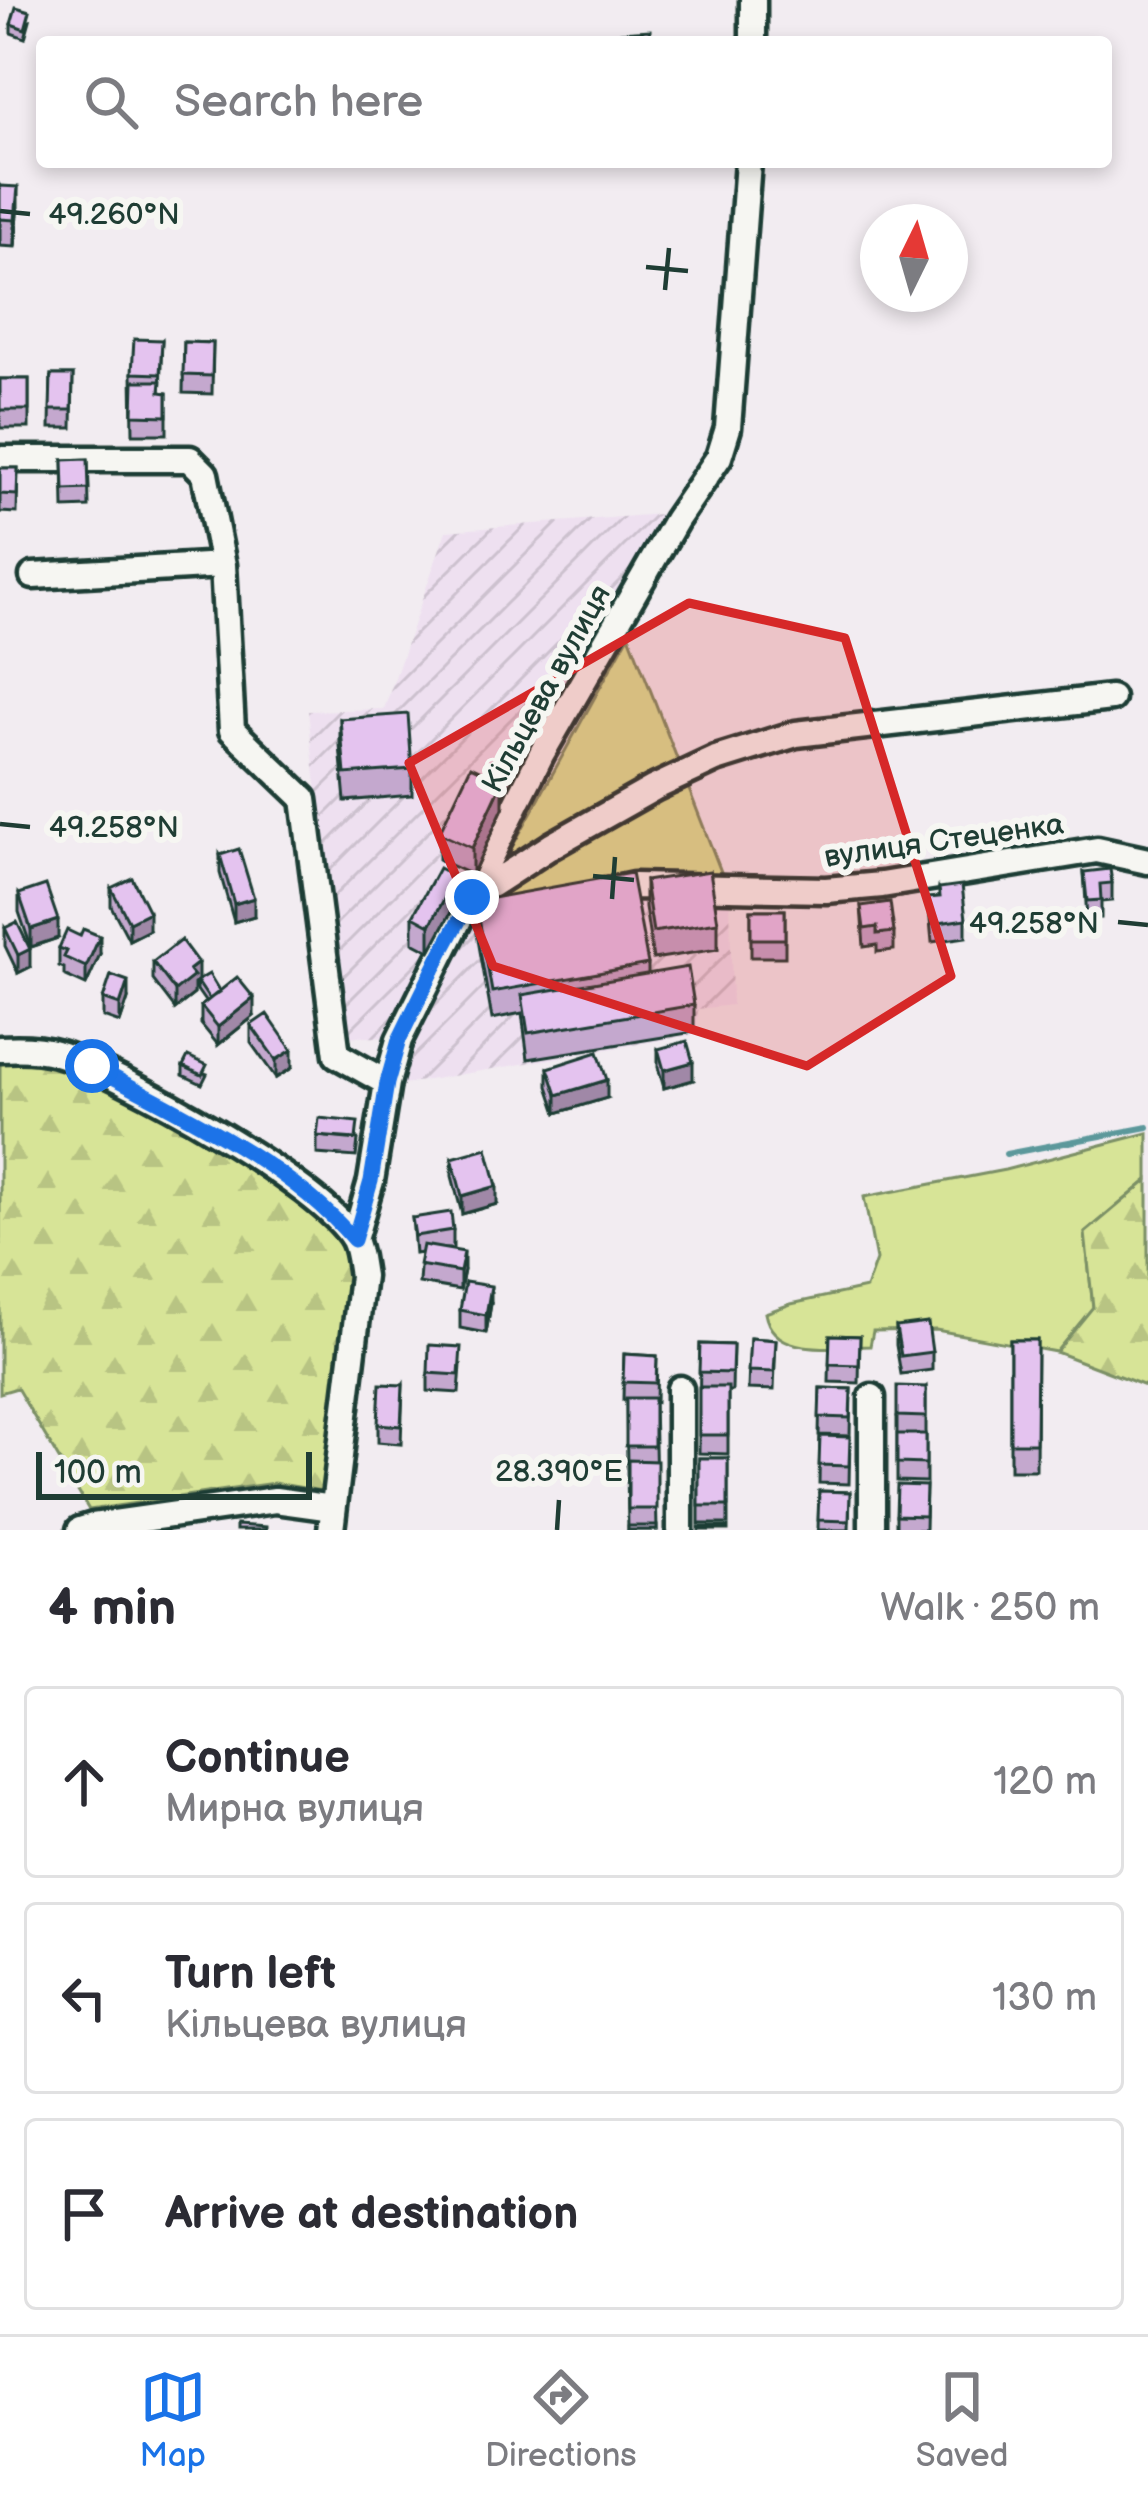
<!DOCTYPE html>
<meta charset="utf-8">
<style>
:root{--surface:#fff;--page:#f2f2f3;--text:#2b2b33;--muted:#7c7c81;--line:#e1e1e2;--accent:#1a73e8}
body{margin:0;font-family:"Balsamiq Sans",sans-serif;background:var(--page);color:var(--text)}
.compass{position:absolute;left:860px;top:204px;width:108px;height:108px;border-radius:50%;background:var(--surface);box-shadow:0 6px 18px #0003;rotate:5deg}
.scale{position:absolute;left:36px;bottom:30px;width:276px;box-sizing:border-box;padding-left:12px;border:6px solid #1f3d34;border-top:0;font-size:33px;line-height:42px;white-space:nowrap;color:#1f3d34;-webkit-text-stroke:9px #f6f6f2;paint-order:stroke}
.stop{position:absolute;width:36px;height:36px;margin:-27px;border:9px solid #1a73e8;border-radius:50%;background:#fff}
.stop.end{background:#1a73e8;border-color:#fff;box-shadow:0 3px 12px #0008}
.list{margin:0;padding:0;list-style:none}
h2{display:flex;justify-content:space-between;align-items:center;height:156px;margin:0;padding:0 48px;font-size:51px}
h2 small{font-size:39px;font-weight:400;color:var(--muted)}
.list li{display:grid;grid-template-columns:78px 1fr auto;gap:36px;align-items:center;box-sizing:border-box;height:192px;margin:0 24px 24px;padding:0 24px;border:3px solid var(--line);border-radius:12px}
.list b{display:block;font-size:45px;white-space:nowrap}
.list p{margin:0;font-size:39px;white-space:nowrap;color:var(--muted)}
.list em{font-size:39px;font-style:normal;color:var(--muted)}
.icon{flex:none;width:66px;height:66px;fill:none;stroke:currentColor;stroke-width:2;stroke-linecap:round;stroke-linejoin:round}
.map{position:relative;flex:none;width:1148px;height:1530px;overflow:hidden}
.search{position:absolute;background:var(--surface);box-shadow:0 6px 18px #0003;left:36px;right:36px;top:36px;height:132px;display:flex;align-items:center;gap:30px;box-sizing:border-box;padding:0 42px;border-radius:12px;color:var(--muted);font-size:45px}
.sheet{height:804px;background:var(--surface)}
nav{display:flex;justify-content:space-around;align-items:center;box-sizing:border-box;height:168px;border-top:3px solid var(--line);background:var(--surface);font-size:33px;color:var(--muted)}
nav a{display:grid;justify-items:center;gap:6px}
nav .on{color:var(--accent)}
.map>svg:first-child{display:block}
.industrial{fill:url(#industrial-furrows)}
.green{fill:#d7e497;stroke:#7b9066;stroke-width:3}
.forest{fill:url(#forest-firs);stroke:#7b9066;stroke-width:3}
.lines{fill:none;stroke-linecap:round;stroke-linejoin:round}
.stream{stroke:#5c989b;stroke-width:6}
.minor-casing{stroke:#1f3d34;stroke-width:33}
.minor{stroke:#f6f6f2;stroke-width:24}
.wall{fill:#c4a8ce;stroke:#1f3d34;stroke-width:3}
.shaded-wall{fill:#a088a7;stroke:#1f3d34;stroke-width:3}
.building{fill:#e4c3ef;stroke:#1f3d34;stroke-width:3}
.route{stroke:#1a73e8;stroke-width:15}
.marked{fill:#d62828;fill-opacity:0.2;stroke:#d62828;stroke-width:9;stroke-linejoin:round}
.ticks{fill:none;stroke:#1f3d34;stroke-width:4.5}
.labels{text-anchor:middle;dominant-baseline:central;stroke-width:12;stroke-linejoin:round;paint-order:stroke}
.street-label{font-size:30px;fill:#1f3d34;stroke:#f6f6f2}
.ticks-label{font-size:30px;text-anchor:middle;fill:#1f3d34;stroke:#f6f6f2;stroke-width:12;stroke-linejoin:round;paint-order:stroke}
</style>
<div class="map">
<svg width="1148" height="1530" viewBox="0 0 1148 1530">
<defs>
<pattern id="industrial-furrows" width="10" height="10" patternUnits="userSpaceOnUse" patternTransform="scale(3)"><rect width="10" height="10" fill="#eee0f0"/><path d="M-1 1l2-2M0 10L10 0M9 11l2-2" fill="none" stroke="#ccc1ce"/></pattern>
<pattern id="forest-firs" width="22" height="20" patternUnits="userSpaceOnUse" patternTransform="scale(3)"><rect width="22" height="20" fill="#d7e497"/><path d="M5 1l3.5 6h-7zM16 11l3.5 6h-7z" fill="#b8c483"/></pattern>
</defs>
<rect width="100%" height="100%" fill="#f2ecf1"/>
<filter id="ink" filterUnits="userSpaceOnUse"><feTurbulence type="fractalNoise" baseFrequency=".00833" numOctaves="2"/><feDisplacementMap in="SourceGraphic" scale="24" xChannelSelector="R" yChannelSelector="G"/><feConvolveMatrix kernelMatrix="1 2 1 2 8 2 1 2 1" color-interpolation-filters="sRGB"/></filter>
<g filter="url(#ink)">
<path class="industrial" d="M 660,514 L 533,752 L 390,1038 L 343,1036 L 308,711 L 384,709 L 446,531 Z
M 634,891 L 730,895 L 732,1005 L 698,1009 L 697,1034 L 399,1085 L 409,1043 L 472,920 Z"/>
<path class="green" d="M 629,635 L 730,895 L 634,891 L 472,920 Z
M 1148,1133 L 1148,1180 L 1085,1233 L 1093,1308 L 1056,1352 L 936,1330 L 873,1331 L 870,1346 C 833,1346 773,1358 765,1313 L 791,1304 L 866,1288 L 876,1260 L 864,1197 L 1005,1170 Z"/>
<path class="forest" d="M 0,1057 L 50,1061 L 88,1074 L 285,1185 L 335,1229 L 351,1260 L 355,1279 L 328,1492 L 274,1483 L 89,1510 L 17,1388 L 0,1393 Z
M 1148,1180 L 1148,1387 L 1056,1352 L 1093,1307 L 1085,1233 Z"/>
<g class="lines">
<path class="stream" d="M 1006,1154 L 1148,1127"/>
<g class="minor-casing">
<path id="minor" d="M 753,0 L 753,42
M 0,459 L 190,459 L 205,474 L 223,565 L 33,576
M 223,565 L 232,730 L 304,799 L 337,1055 L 387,1083
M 606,892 L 634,886 L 826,890 L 882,885 L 1097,850 L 1148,861
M 474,896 L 551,846 L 654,788 L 716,759 L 796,734 L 1111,698
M 0,1049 C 17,1048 39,1048 56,1053 C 116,1069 326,1187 354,1240 C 359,1250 360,1265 362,1276 L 331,1530
M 354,1240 L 371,1181 L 387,1083 L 399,1040 L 542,753 L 676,520 L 719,457 L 728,428 L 748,162
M 680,1389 L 680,1530
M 80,1530 L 93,1526 L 275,1500 L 333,1508
M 872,1530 L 872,1397"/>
</g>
<use href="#minor" class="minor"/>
</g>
<path class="wall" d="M 30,20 L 25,38 L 11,33 L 11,24 Z
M 0,186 L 18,214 L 15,247 L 0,246 Z
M 162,340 L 160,392 L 167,393 L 167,434 L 133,434 L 132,373 Z
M 184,342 L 213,343 L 212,394 L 183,393 Z
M 51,375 L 73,375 L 72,428 L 50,428 Z
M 0,379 L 29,379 L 29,428 L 0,428 Z
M 88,459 L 89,507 L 64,508 L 63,460 Z
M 0,468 L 18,468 L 17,513 L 0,512 Z
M 340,719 L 412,769 L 412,795 L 345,801 L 340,746 Z
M 503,808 L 472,875 L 439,860 L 439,833 Z
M 220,855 L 254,916 L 234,922 L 220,873 Z
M 1084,872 L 1112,883 L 1112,901 L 1101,902 L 1101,918 L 1087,919 Z
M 645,881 L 718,922 L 718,949 L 653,959 L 645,907 Z
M 111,888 L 149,930 L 129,940 L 111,906 Z
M 939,888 L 966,919 L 966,937 L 932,942 L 928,898 L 939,897 Z
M 19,894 L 58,938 L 31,947 L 19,912 Z
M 476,901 L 648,964 L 648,974 L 694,1005 L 694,1032 L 528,1059 L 522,1013 L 492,1019 L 476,928 Z
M 456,903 L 430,951 L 413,942 L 413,916 Z
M 861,906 L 894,932 L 894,950 L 877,952 L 877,945 L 864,947 Z
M 751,910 L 785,910 L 785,957 L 751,957 Z
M 5,928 L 30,967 L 18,973 L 5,946 Z
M 59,948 L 100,954 L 86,985 L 64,975 L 64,968 L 59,966 Z
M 153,962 L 219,991 L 254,1016 L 218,1045 L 201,1024 L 201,1006 L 206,1003 L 197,990 L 197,982 L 194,984 L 194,994 L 175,1009 L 153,980 Z
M 103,999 L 128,999 L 120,1023 L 103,1017 Z
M 251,1025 L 292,1068 L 276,1078 L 251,1043 Z
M 658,1049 L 693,1080 L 664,1088 L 658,1067 Z
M 183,1066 L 207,1074 L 202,1084 L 183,1075 Z
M 548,1068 L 607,1098 L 557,1113 L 548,1086 Z
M 317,1136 L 358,1140 L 356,1157 L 317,1154 Z
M 452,1158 L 497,1204 L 462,1214 L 452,1176 Z
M 412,1218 L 453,1230 L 453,1249 L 448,1249 L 464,1270 L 460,1290 L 419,1283 L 421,1253 L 415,1254 Z
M 491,1304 L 486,1333 L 460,1328 L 460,1310 Z
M 896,1327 L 932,1352 L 932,1370 L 901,1374 L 896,1345 Z
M 830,1335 L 860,1336 L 859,1383 L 829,1382 Z
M 750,1338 L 776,1340 L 774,1390 L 748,1389 Z
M 1010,1340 L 1037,1340 L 1036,1470 L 1010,1470 Z
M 700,1344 L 733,1345 L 732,1391 L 728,1391 L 728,1454 L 699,1453 Z
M 624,1354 L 657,1356 L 656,1402 L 654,1401 L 657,1530 L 628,1530 L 626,1400 L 623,1400 Z
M 461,1365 L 459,1393 L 428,1391 L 428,1373 Z
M 403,1385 L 401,1444 L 378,1442 L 378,1424 Z
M 926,1387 L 926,1482 L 897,1481 L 897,1416 Z
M 820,1388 L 851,1389 L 850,1436 L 819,1435 Z
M 820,1436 L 850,1437 L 849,1484 L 819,1483 Z
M 699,1458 L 728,1458 L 728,1524 L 699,1524 Z
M 926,1486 L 925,1530 L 896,1530 L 896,1515 Z
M 819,1491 L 850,1492 L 849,1530 L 818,1530 Z"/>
<path class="shaded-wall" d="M 18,187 L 18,214 L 15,247 L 15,220 Z
M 503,781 L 503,808 L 472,875 L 472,848 Z
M 456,877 L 456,903 L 430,951 L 430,925 Z
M 254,898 L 254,916 L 234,922 L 234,904 Z
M 149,912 L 149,930 L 129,940 L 129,922 Z
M 58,920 L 58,938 L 31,947 L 31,929 Z
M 100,936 L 100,954 L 86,985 L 86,967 Z
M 30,949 L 30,967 L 18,973 L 18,955 Z
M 198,963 L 198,981 L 194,984 L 194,994 L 175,1009 L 175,991 L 189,970 Z
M 128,981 L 128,999 L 120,1023 L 120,1005 Z
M 254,998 L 254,1016 L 218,1045 L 218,1027 Z
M 292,1050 L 292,1068 L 276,1078 L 276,1060 Z
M 693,1062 L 693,1080 L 664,1088 L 664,1070 Z
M 607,1080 L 607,1098 L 557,1113 L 557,1095 Z
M 497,1186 L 497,1204 L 462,1214 L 462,1196 Z
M 464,1252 L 464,1270 L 460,1290 L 460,1272 Z
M 491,1286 L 491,1304 L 486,1333 L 486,1315 Z"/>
<path class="building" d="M 16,7 L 30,11 L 25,29 L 11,24 Z
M 650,30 L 650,42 L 622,42 L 621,32 Z
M 0,186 L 18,187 L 15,220 L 0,219 Z
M 134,339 L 162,340 L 160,374 L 132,373 Z
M 184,342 L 213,343 L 212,376 L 183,375 Z
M 51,375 L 73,375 L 72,410 L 50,410 Z
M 0,379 L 29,379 L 29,410 L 0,410 Z
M 134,381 L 161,381 L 160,392 L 167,393 L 167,416 L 133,415 Z
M 88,459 L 89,489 L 64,490 L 63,460 Z
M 0,468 L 18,468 L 17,495 L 0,494 Z
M 408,714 L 412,769 L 345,774 L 340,719 Z
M 471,766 L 503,781 L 472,848 L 439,833 Z
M 239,849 L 254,898 L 234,904 L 220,855 Z
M 439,868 L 456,877 L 430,925 L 413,916 Z
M 1110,869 L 1112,883 L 1100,884 L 1101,900 L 1087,901 L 1084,872 Z
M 710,871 L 718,922 L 653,932 L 645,881 Z
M 631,873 L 648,964 L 492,992 L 476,901 Z
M 132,878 L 149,912 L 129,922 L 111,888 Z
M 46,885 L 58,920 L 31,929 L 19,894 Z
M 962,885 L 966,919 L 932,924 L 928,898 L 940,897 L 939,888 Z
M 890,902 L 894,932 L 877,934 L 877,927 L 864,929 L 861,906 Z
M 751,910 L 785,910 L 785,939 L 751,939 Z
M 17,922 L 30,949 L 18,955 L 5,928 Z
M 83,929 L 100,936 L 86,967 L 64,957 L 67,951 L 59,948 L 67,930 L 80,936 Z
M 181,940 L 198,963 L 189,970 L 194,976 L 175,991 L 153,962 Z
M 688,967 L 694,1005 L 528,1033 L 522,995 Z
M 209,974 L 220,992 L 209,999 L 197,981 Z
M 111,975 L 128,981 L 120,1005 L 103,999 Z
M 237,977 L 254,998 L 218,1027 L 201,1006 Z
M 267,1014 L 292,1050 L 276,1060 L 251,1025 Z
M 687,1041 L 693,1062 L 664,1070 L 658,1049 Z
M 598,1052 L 607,1080 L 557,1095 L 548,1068 Z
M 188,1056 L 207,1065 L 202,1075 L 183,1066 Z
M 319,1118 L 358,1122 L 356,1139 L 317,1136 Z
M 487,1148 L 497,1186 L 462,1196 L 452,1158 Z
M 451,1212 L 453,1230 L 415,1236 L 412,1218 Z
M 423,1245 L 464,1252 L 460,1272 L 419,1265 Z
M 465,1282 L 491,1286 L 486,1315 L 460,1310 Z
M 928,1323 L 932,1352 L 901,1356 L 896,1327 Z
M 830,1335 L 860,1336 L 859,1365 L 829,1364 Z
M 750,1338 L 776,1340 L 774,1372 L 748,1371 Z
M 1010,1340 L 1037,1340 L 1036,1443 L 1010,1443 Z
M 700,1344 L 733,1345 L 732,1373 L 699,1372 Z
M 429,1345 L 461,1347 L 459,1375 L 428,1373 Z
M 624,1354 L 657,1356 L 656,1383 L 623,1382 Z
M 380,1384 L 403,1385 L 401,1426 L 378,1424 Z
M 897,1386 L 926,1387 L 926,1417 L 897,1416 Z
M 699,1387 L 728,1387 L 728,1435 L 699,1435 Z
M 820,1388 L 851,1389 L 850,1418 L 819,1417 Z
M 626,1398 L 654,1398 L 654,1446 L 626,1446 Z
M 897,1434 L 926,1434 L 926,1464 L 897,1463 Z
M 820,1436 L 850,1437 L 849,1466 L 819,1465 Z
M 699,1458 L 728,1458 L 728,1506 L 699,1506 Z
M 628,1460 L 657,1461 L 657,1509 L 628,1509 Z
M 897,1485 L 926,1486 L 925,1516 L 896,1515 Z
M 819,1491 L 850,1492 L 849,1521 L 818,1520 Z
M 236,1525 L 266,1527 L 266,1530 L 236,1530 Z
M 628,1526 L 657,1526 L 657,1530 L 628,1530 Z
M 699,1527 L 728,1527 L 728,1530 L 699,1530 Z"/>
</g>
<g class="lines" filter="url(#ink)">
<path class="route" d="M 92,1066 C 179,1112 290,1164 354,1240 L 371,1181 L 387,1083 L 399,1040 L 442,952 L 472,897"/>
</g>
<path class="marked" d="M 689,603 L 845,638 L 951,976 L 807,1066 L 493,966 L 409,763 Z"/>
<path class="ticks" d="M 0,211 L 30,214M 646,267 L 688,271M 665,290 L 669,248M 0,824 L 30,827M 593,876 L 634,880M 612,899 L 615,857M 1118,922 L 1148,925M 557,1530 L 559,1500"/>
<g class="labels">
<g class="street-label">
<text transform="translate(547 689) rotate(-61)">Кільцева вулиця</text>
<text transform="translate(944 841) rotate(-8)">вулиця Стеценка</text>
</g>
</g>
<g class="ticks-label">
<text x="114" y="224">49.260°N</text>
<text x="114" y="837">49.258°N</text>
<text x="1034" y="933">49.258°N</text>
<text x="559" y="1481">28.390°E</text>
</g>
</svg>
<svg class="compass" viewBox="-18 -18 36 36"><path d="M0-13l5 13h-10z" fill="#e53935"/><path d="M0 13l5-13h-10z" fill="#7c7c81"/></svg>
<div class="scale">100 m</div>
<div class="stop" style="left:92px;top:1066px"></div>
<div class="stop end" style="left:472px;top:897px"></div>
<div class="search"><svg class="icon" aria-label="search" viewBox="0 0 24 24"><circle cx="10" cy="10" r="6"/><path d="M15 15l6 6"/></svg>Search here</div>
</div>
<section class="sheet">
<h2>4 min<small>Walk · 250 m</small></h2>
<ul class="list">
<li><svg class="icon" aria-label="ahead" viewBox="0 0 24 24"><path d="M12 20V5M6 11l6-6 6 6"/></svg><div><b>Continue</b><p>Мирна вулиця</p></div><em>120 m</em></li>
<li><svg class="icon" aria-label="left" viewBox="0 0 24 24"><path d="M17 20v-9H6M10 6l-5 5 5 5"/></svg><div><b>Turn left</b><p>Кільцева вулиця</p></div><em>130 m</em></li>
<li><svg class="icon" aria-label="arrive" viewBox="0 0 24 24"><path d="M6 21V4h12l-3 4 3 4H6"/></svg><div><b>Arrive at destination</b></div></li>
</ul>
</section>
<nav>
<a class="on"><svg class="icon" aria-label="map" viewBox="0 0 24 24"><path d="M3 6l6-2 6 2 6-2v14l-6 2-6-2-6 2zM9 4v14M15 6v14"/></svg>Map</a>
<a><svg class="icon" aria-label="directions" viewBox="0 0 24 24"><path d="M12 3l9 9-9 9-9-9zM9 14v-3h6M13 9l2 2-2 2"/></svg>Directions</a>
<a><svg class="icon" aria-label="saved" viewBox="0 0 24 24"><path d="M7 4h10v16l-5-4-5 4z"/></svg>Saved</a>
</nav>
